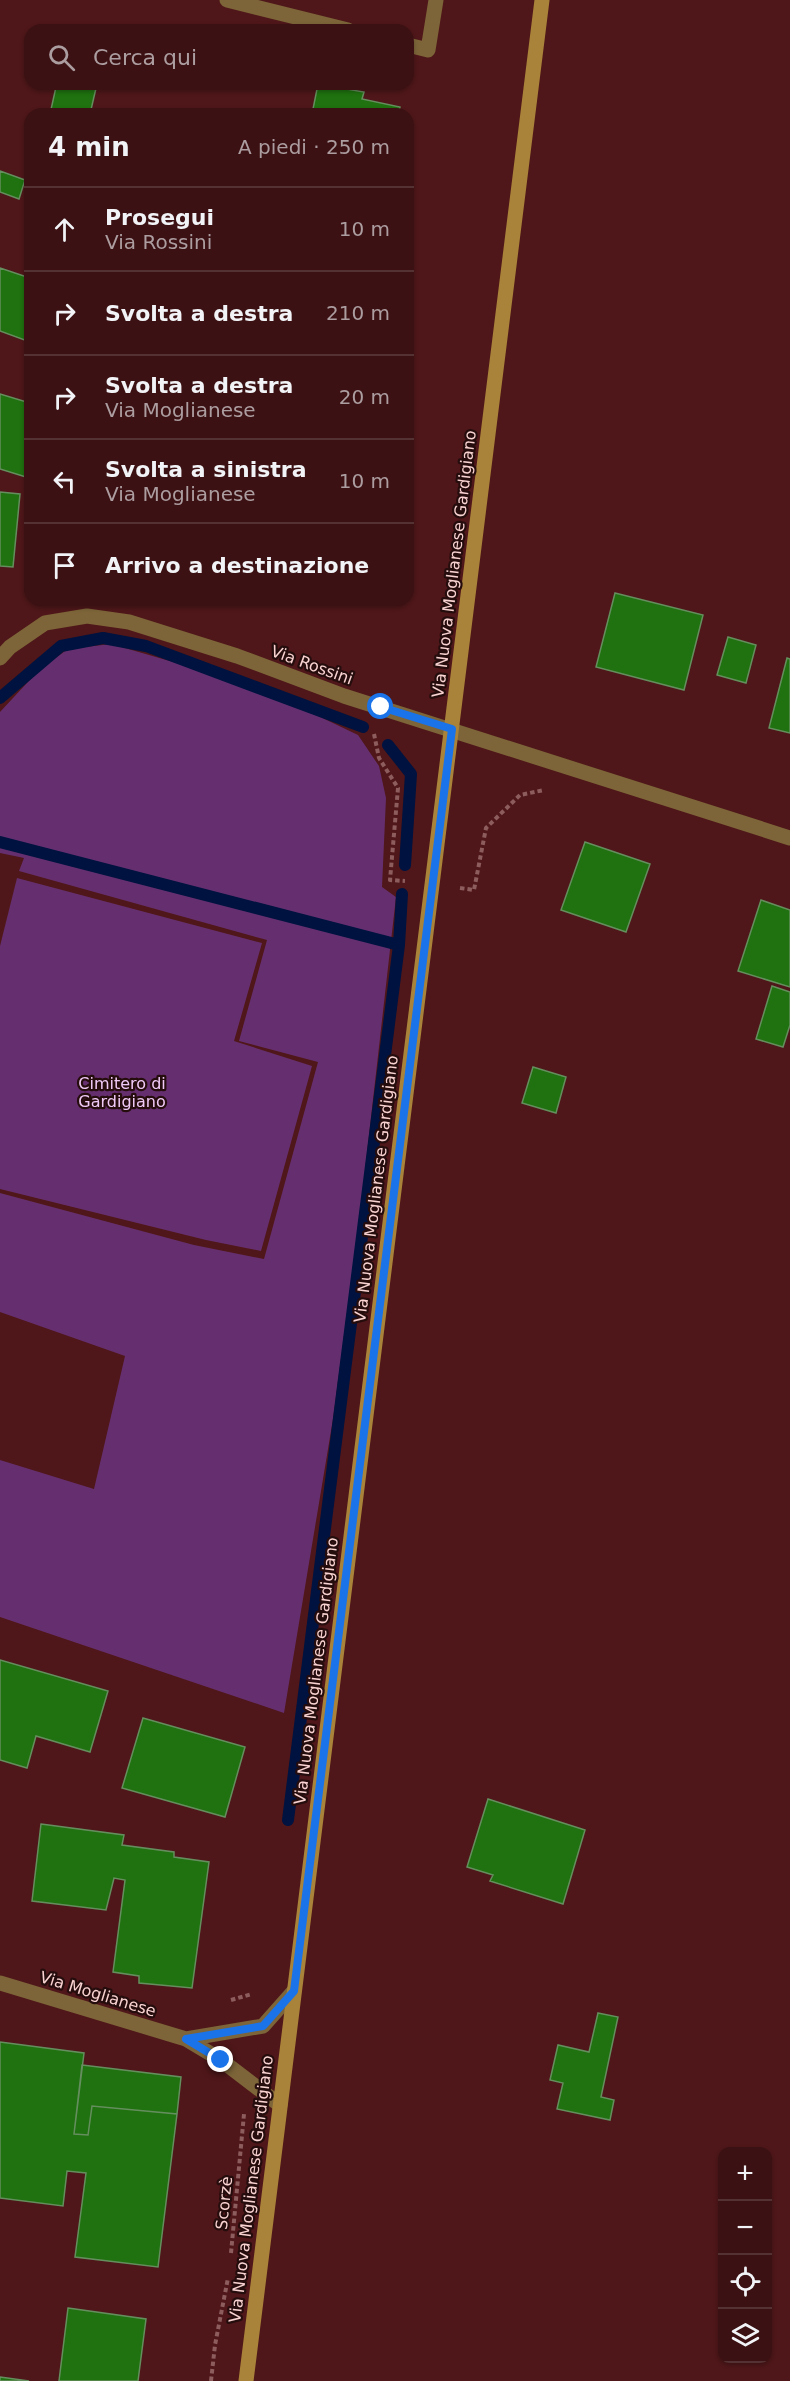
<!DOCTYPE html>
<html lang="it">
<meta charset="utf-8">
<style>
:root{--surface:#3b1113;--page:#461f21;--text:#f1f3f6;--muted:#ac9da0;--line:#543133}
body{margin:0;font-family:"DejaVu Sans",sans-serif;background:var(--page);color:var(--text)}
.controls{position:absolute;right:18px;bottom:18px;display:grid;overflow:hidden;border-radius:12px;box-shadow:0 2px 4px #0004}
.controls button{width:54px;height:54px;display:grid;place-items:center;padding:0;border:0;border-bottom:2px solid var(--line);background:var(--surface);color:var(--text);font:30px sans-serif}
.stop{position:absolute;width:18px;height:18px;margin:-14px;border:4px solid #1a73e8;border-radius:50%;background:#fff}
.stop.end{background:#1a73e8;border-color:#fff;box-shadow:0 2px 6px #0008}
.list{margin:0;padding:0;list-style:none}
h2{display:flex;justify-content:space-between;align-items:center;height:78px;margin:0;padding:0 24px;font-size:26px}
h2 small{font-size:20px;font-weight:400;color:var(--muted)}
.list li{display:grid;grid-template-columns:39px 1fr auto;gap:18px;align-items:center;box-sizing:border-box;height:84px;padding:0 24px;border-top:2px solid var(--line)}
.list b{display:block;font-size:22px;white-space:nowrap}
.list p{margin:0;font-size:20px;white-space:nowrap;color:var(--muted)}
.list em{font-size:20px;font-style:normal;color:var(--muted)}
.icon{flex:none;width:33px;height:33px;fill:none;stroke:currentColor;stroke-width:2;stroke-linecap:round;stroke-linejoin:round}
.map{position:relative;flex:none;width:790px;height:2381px;overflow:hidden}
.search{position:absolute;background:var(--surface);box-shadow:0 2px 4px #0004;left:24px;top:24px;width:390px;height:66px;display:flex;align-items:center;gap:15px;box-sizing:border-box;padding:0 21px;border-radius:18px;color:var(--muted);font-size:22px}
.panel{position:absolute;background:var(--surface);box-shadow:0 2px 4px #0004;left:24px;top:108px;width:390px;height:498px;border-radius:18px}
.map>svg:first-child{display:block}
.green{fill:#652f6f}
.lines{fill:none;stroke-linecap:round;stroke-linejoin:round}
.stream{stroke:#00123f;stroke-width:12}
.building{fill:#1f720f;stroke:#658e5e;stroke-width:1.5}
.path{stroke:#8d5c5c;stroke-width:4;stroke-dasharray:4.5 3;stroke-linecap:butt}
.minor{stroke:#7d6539;stroke-width:15}
.secondary{stroke:#aa833a;stroke-width:15}
.route{stroke:#1a73e8;stroke-width:8}
.labels{text-anchor:middle;dominant-baseline:central;stroke-width:4.5;stroke-linejoin:round;paint-order:stroke}
.street-label{font-size:16px;fill:#f8d3d1;stroke:#250c0d}
.park-label{font-size:16px;fill:#f0caf7;stroke:#250c0d}
</style>
<div class="map">
<svg width="790" height="2381" viewBox="0 0 790 2381">
<rect width="100%" height="100%" fill="#4f1719"/>
<path class="green" d="M 111,644 L 180,664 L 312,713 L 358,735 L 379,766 L 386,798 L 382,887 L 396,897 L 360,1214 L 333,1419 L 284,1713 L 0,1617 L 0,1460 L 94,1489 L 125,1356 L 0,1312 L 0,1193 L 194,1245 L 264,1259 L 318,1062 L 239,1041 L 267,940 L 19,871 L 24,858 L 0,853 L 0,712 L 40,669 L 68,649 Z
M 17,878 L 262,943 L 234,1041 L 312,1066 L 261,1251 L 206,1240 L 0,1189 L 0,946 Z"/>
<g class="lines">
<path class="stream" d="M 0,698 L 61,646 L 103,638 L 146,646 L 363,727
M 388,745 L 411,774 L 405,865
M 0,842 L 399,945 L 288,1820
M 399,945 L 402,894"/>
</g>
<path class="building" d="M 43,84 L 97,84 L 90,114 L 50,114 L 56,87 Z
M 318,84 L 364,92 L 362,99 L 400,107 L 398,114 L 312,114 Z
M 0,171 L 25,180 L 19,199 L 0,192 Z
M 0,268 L 30,278 L 30,342 L 0,331 Z
M 0,394 L 30,403 L 30,463 L 26,477 L 0,469 Z
M 0,492 L 20,494 L 13,567 L 0,566 Z
M 615,593 L 703,615 L 684,690 L 596,667 Z
M 728,637 L 756,645 L 746,683 L 717,675 Z
M 787,658 L 790,659 L 790,733 L 769,728 Z
M 585,842 L 650,864 L 626,932 L 561,910 Z
M 761,900 L 790,910 L 790,987 L 738,971 Z
M 772,986 L 790,992 L 790,1025 L 783,1047 L 756,1039 Z
M 533,1067 L 566,1077 L 556,1113 L 522,1103 Z
M 0,1660 L 108,1691 L 90,1752 L 36,1736 L 27,1768 L 0,1760 Z
M 143,1718 L 245,1747 L 225,1817 L 122,1788 Z
M 488,1799 L 585,1830 L 563,1904 L 490,1881 L 493,1875 L 467,1867 Z
M 41,1824 L 124,1835 L 122,1845 L 174,1852 L 174,1857 L 209,1862 L 192,1988 L 139,1983 L 139,1976 L 113,1972 L 125,1880 L 114,1878 L 106,1910 L 32,1901 Z
M 598,2013 L 618,2017 L 601,2097 L 614,2100 L 610,2120 L 557,2109 L 563,2083 L 550,2080 L 558,2045 L 589,2052 Z
M 0,2042 L 84,2053 L 74,2134 L 88,2135 L 92,2106 L 177,2114 L 158,2267 L 75,2257 L 86,2173 L 67,2171 L 63,2206 L 0,2198 Z
M 82,2065 L 181,2077 L 177,2114 L 92,2106 L 88,2135 L 74,2134 Z
M 68,2308 L 146,2319 L 138,2381 L 59,2381 Z
M 0,2377 L 29,2381 L 0,2381 Z"/>
<g class="lines">
<path class="path" d="M 374,734 L 379,758 L 398,788 L 390,880 L 405,881
M 460,888 L 474,890 L 486,828 L 520,795 L 544,790
M 231,2000 L 252,1994
M 231,2253 L 244,2114
M 211,2381 L 215,2345 L 228,2278"/>
<path class="minor" d="M 227,0 L 348,30
M 408,45 L 428,50 L 436,0
M 0,658 L 10,647 L 45,623 L 87,616 L 129,622 L 237,656 L 344,696 L 790,838
M 0,1983 L 186,2039 L 221,2060 L 280,2105
M 186,2039 L 263,2026 L 294,1991"/>
<path class="secondary" d="M 246,2381 L 542,0"/>
</g>
<g class="lines">
<path class="route" d="M 221,2060 L 186,2039 L 263,2026 L 294,1991 L 452,729 L 381,707"/>
</g>
<g class="labels">
<g class="street-label">
<text transform="translate(454 564) rotate(-83)">Via Nuova Moglianese Gardigiano</text>
<text transform="translate(312 665) rotate(20)">Via Rossini</text>
<text transform="translate(376 1189) rotate(-83)">Via Nuova Moglianese Gardigiano</text>
<text transform="translate(316 1671) rotate(-83)">Via Nuova Moglianese Gardigiano</text>
<text transform="translate(98 1994) rotate(17)">Via Moglianese</text>
<text transform="translate(251 2189) rotate(-83)">Via Nuova Moglianese Gardigiano</text>
<text transform="translate(224 2203) rotate(-84)">Scorzè</text>
</g>
<g class="park-label">
<text x="122" y="1083">Cimitero di<tspan x="122" dy="18">Gardigiano</tspan></text>
</g>
</g>
</svg>
<div class="controls">
<button>+</button>
<button>−</button>
<button><svg class="icon" aria-label="locate" viewBox="0 0 24 24"><circle cx="12" cy="12" r="6"/><path d="M12 2v4M12 18v4M2 12h4M18 12h4"/></svg></button>
<button><svg class="icon" aria-label="layers" viewBox="0 0 24 24"><path d="M12 4l9 5-9 5-9-5zM3 14l9 5 9-5"/></svg></button>
</div>
<div class="stop" style="left:381px;top:707px"></div>
<div class="stop end" style="left:221px;top:2060px"></div>
<div class="search"><svg class="icon" aria-label="search" viewBox="0 0 24 24"><circle cx="10" cy="10" r="6"/><path d="M15 15l6 6"/></svg>Cerca qui</div>
<section class="panel">
<h2>4 min<small>A piedi · 250 m</small></h2>
<ul class="list">
<li><svg class="icon" aria-label="ahead" viewBox="0 0 24 24"><path d="M12 20V5M6 11l6-6 6 6"/></svg><div><b>Prosegui</b><p>Via Rossini</p></div><em>10 m</em></li>
<li><svg class="icon" aria-label="right" viewBox="0 0 24 24"><path d="M7 20v-9h11M14 6l5 5-5 5"/></svg><div><b>Svolta a destra</b></div><em>210 m</em></li>
<li><svg class="icon" aria-label="right" viewBox="0 0 24 24"><path d="M7 20v-9h11M14 6l5 5-5 5"/></svg><div><b>Svolta a destra</b><p>Via Moglianese</p></div><em>20 m</em></li>
<li><svg class="icon" aria-label="left" viewBox="0 0 24 24"><path d="M17 20v-9H6M10 6l-5 5 5 5"/></svg><div><b>Svolta a sinistra</b><p>Via Moglianese</p></div><em>10 m</em></li>
<li><svg class="icon" aria-label="arrive" viewBox="0 0 24 24"><path d="M6 21V4h12l-3 4 3 4H6"/></svg><div><b>Arrivo a destinazione</b></div></li>
</ul>
</section>
</div>
